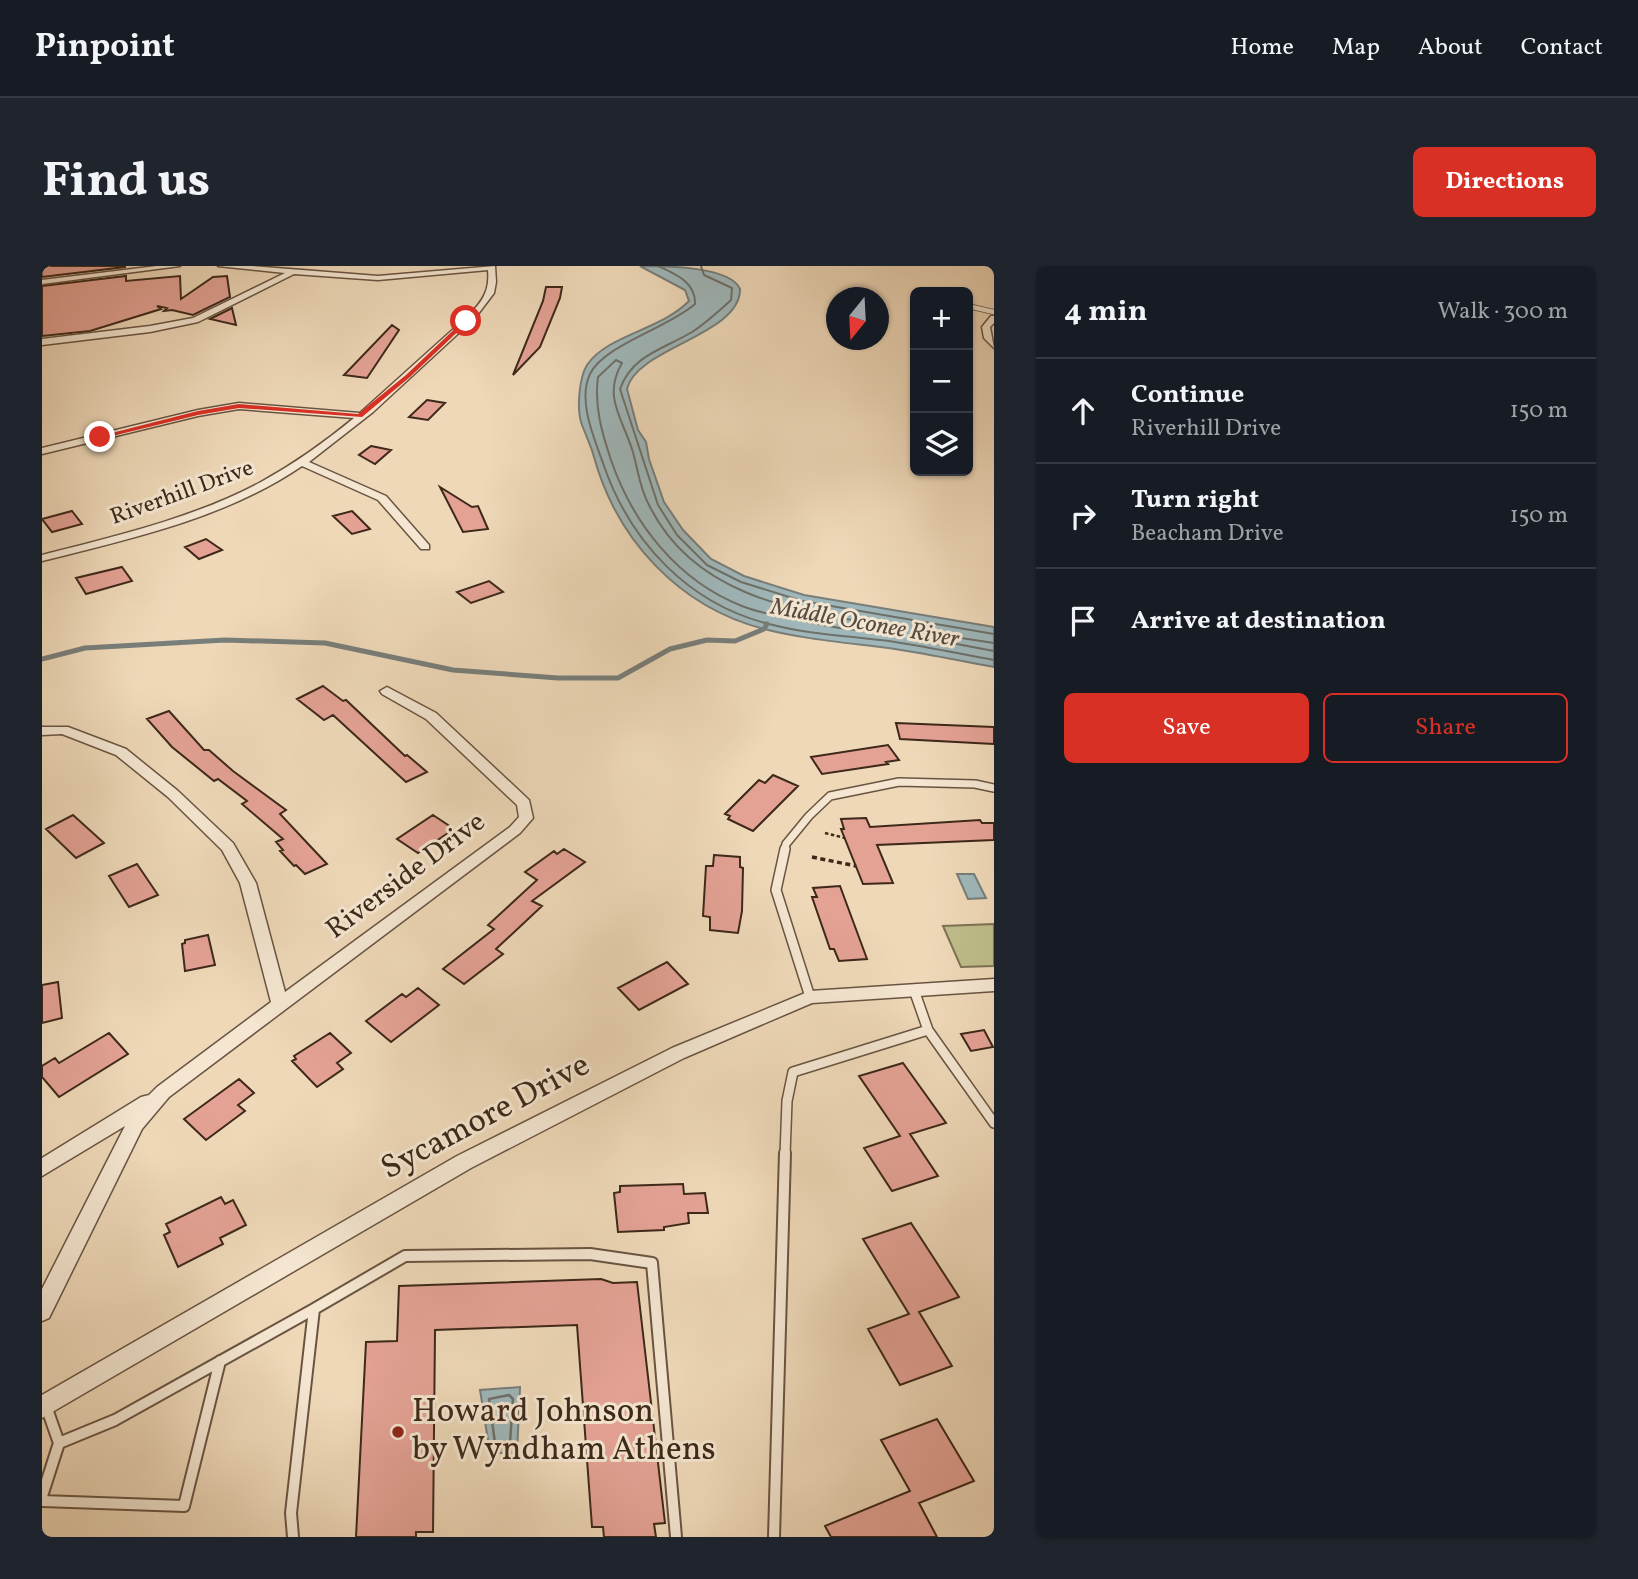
<!DOCTYPE html>
<meta charset="utf-8">
<style>
:root{--surface:#171b24;--page:#20242c;--text:#f1f3f6;--muted:#9ea1a6;--line:#363941;--accent:#d93025}
body{margin:0;font-family:Vollkorn,serif;background:var(--page);color:var(--text)}
.controls{position:absolute;right:21px;top:21px;display:grid;overflow:hidden;border-radius:10px;box-shadow:0 2px 5px #0004}
.controls button{width:63px;height:63px;display:grid;place-items:center;padding:0;border:0;border-bottom:2px solid var(--line);background:var(--surface);color:var(--text);font:35px sans-serif}
.compass{position:absolute;left:784px;top:21px;width:63px;height:63px;border-radius:50%;background:var(--surface);box-shadow:0 2px 5px #0004;rotate:198deg}
.stop{position:absolute;width:21px;height:21px;margin:-16px;border:5px solid #d93025;border-radius:50%;background:#fff}
.stop.end{background:#d93025;border-color:#fff;box-shadow:0 2px 7px #0008}
.list{margin:0;padding:0;list-style:none}
h2{display:flex;justify-content:space-between;align-items:center;height:91px;margin:0;padding:0 28px;font-size:30px}
h2 small{font-size:23px;font-weight:400;color:var(--muted)}
.list li{display:grid;grid-template-columns:46px 1fr auto;gap:21px;align-items:center;box-sizing:border-box;height:105px;padding:0 28px;border-top:2px solid var(--line)}
.list b{display:block;font-size:26px;white-space:nowrap}
.list p{margin:0;font-size:23px;white-space:nowrap;color:var(--muted)}
.list em{font-size:23px;font-style:normal;color:var(--muted)}
.actions{display:flex;gap:14px;padding:21px 28px}
.actions a{flex:1;padding:16px 0;border:2px solid var(--accent);border-radius:10px;text-align:center;font-size:24px;color:var(--accent)}
.actions .main{background:var(--accent);color:#fff}
.icon{flex:none;width:38px;height:38px;fill:none;stroke:currentColor;stroke-width:2;stroke-linecap:round;stroke-linejoin:round}
.map{position:relative;flex:none;width:952px;height:1271px;overflow:hidden;border-radius:10px}
header{display:flex;align-items:center;gap:42px;box-sizing:border-box;height:98px;padding:0 35px;background:var(--surface);border-bottom:2px solid var(--line)}
header strong{font-size:33px}
nav{display:flex;gap:38px;margin-inline-start:auto;font-size:24px}
.intro{display:flex;align-items:center;justify-content:space-between;box-sizing:border-box;height:168px;padding:0 42px}
h1{margin:0;font-size:49px}
.button{padding:18px 32px;border-radius:10px;background:var(--accent);color:#fff;font-size:24px;font-weight:700}
main{display:flex;gap:42px;padding:0 42px}
aside{flex:1;background:var(--surface);border-radius:10px;box-shadow:0 2px 5px #0004}
.map>svg:first-child{display:block}
.green{fill:#bebd8b;stroke:#7e7252;stroke-width:2}
.water{fill:#9fb7ba;stroke:#787e7a;stroke-width:2}
.lines{fill:none;stroke-linecap:round;stroke-linejoin:round}
.shore-far1{stroke:#6e706a;stroke-width:2}
.shore{stroke:#6e706a;stroke-width:2.5}
.stream{stroke:#787e7a;stroke-width:5}
.building{fill:#e4a295;stroke:#3d2819;stroke-width:2}
.lane-far3-casing{stroke:#695441;stroke-width:6}
.lane-far2-casing{stroke:#695441;stroke-width:10}
.lane-far1-casing{stroke:#695441;stroke-width:12}
.lane-casing{stroke:#695441;stroke-width:14}
.street-casing{stroke:#695441;stroke-width:3}
.path-far1{stroke:#3d2819;stroke-width:2.5;stroke-dasharray:3.5 2.5;stroke-linecap:butt}
.path{stroke:#3d2819;stroke-width:3.5;stroke-dasharray:5 3.5;stroke-linecap:butt}
.lane-far3{stroke:#f4e6d1;stroke-width:4.5}
.lane-far2{stroke:#f4e6d1;stroke-width:7}
.lane-far1{stroke:#f4e6d1;stroke-width:9}
.lane{stroke:#f4e6d1;stroke-width:10}
.street{fill:#f4e6d1;fill-rule:evenodd}
.route{fill:#d93025}
.poi-dot{fill:#8f2418;stroke:#f4e6d1;stroke-width:2.5}
.labels{text-anchor:middle;dominant-baseline:central;stroke-width:6;stroke-linejoin:round;paint-order:stroke}
.far-street-label{font-size:23px;fill:#3d2819;stroke:#f4e6d1}
.far-water-label{font-size:24px;font-style:italic;fill:#564c41;stroke:#f4e6d1}
.street-label{font-size:28px;fill:#3d2819;stroke:#f4e6d1}
.near-street-label{font-size:33px;fill:#3d2819;stroke:#f4e6d1}
.near-poi-label{font-size:33px;fill:#3d2819;stroke:#f4e6d1;text-anchor:start}
</style>
<header>
<strong>Pinpoint</strong>
<nav><a>Home</a><a>Map</a><a>About</a><a>Contact</a></nav>
</header>
<div class="intro"><h1>Find us</h1><a class="button">Directions</a></div>
<main>
<div class="map">
<svg width="952" height="1271" viewBox="0 0 952 1271">
<rect width="100%" height="100%" fill="#eed8b8"/>
<filter id="stains"><feTurbulence type="fractalNoise" baseFrequency=".00286" numOctaves="4"/><feColorMatrix values="0 0 0 0 .2 0 0 0 0 .09 0 0 0 0 .02 0 0 0 .5 -.17"/></filter>
<radialGradient id="worn" r=".72"><stop offset=".6" stop-color="#630" stop-opacity="0"/><stop offset="1" stop-color="#630" stop-opacity=".3"/></radialGradient>
<path class="green" d="M 952,658 L 952,700 L 919,701 L 901,660 Z"/>
<path class="water" d="M 598,0 C 622,0 688,0 698,23 C 699,69 594,82 585,123 L 596,164 L 604,176 L 607,193 L 622,236 L 641,264 L 669,293 L 702,310 L 762,329 L 952,361 L 952,401 C 919,395 886,388 853,383 C 809,377 765,374 722,363 C 637,341 575,274 552,191 C 549,179 543,168 539,156 C 535,142 537,112 545,99 C 565,69 619,64 647,35 L 643,24 Z
M 915,608 L 932,608 L 944,632 L 926,633 Z
M 478,1121 L 475,1187 L 448,1187 L 438,1124 Z"/>
<g class="lines">
<path class="shore-far1" d="M 616,0 C 633,8 654,16 653,38 C 626,62 562,79 548,108 C 535,135 553,174 562,200 C 589,277 647,338 727,358 C 768,369 811,370 853,376 C 886,381 919,388 952,394
M 659,0 L 662,9 L 690,22 L 689,34 C 677,45 664,57 650,66 C 622,83 590,89 578,123 L 616,239 L 635,269 L 665,299 L 699,316 L 760,335 L 952,368
M 574,94 L 580,97 C 561,130 579,150 590,183 C 596,202 597,221 607,239 C 650,327 746,344 834,358 L 836,364 C 811,366 787,360 762,355 C 741,351 720,348 700,340 C 636,315 591,258 569,194 C 560,167 552,140 556,111 Z
M 952,377 L 906,370 L 902,373 L 904,376 L 952,385"/>
<path class="shore" d="M 467,1129 L 471,1133 L 468,1177 L 456,1180 L 453,1177 L 447,1133 Z"/>
<path class="stream" d="M 0,393 L 43,382 L 183,374 L 283,377 L 411,404 L 516,412 L 576,412 L 628,383 L 665,374 L 693,375 L 722,363 L 725,358"/>
</g>
<path class="building" d="M 0,0 L 83,0 L 83,1 L 0,11 Z
M 84,10 L 84,15 L 138,10 L 139,33 L 171,11 L 185,10 L 188,31 L 151,49 L 130,44 L 122,45 L 125,42 L 115,40 L 119,43 L 48,65 L 0,70 L 0,20 Z
M 504,21 L 520,21 L 518,32 L 498,81 L 471,109 L 501,35 Z
M 190,42 L 194,59 L 168,53 Z
M 350,59 L 357,64 L 325,112 L 302,109 Z
M 385,134 L 403,137 L 386,154 L 367,151 Z
M 329,180 L 349,184 L 333,198 L 317,189 Z
M 398,221 L 430,241 L 436,240 L 446,263 L 421,266 Z
M 30,245 L 40,258 L 10,266 L 0,253 Z
M 310,245 L 328,263 L 310,268 L 291,250 Z
M 164,273 L 180,284 L 157,293 L 143,281 Z
M 80,301 L 90,315 L 44,328 L 34,312 Z
M 447,315 L 461,326 L 429,337 L 415,326 Z
M 281,420 L 301,435 L 304,434 L 363,490 L 365,489 L 385,506 L 364,516 L 291,449 L 282,454 L 255,433 Z
M 127,445 L 162,484 L 167,484 L 191,505 L 244,544 L 238,548 L 285,598 L 263,608 L 254,599 L 252,600 L 238,585 L 241,584 L 234,576 L 241,573 L 200,538 L 205,535 L 176,513 L 172,515 L 130,481 L 105,453 Z
M 854,457 L 952,461 L 952,478 L 858,473 Z
M 846,479 L 857,494 L 844,496 L 846,498 L 780,508 L 769,491 Z
M 731,509 L 756,520 L 711,565 L 686,553 L 688,550 L 683,548 L 717,514 L 723,517 Z
M 31,549 L 62,577 L 34,592 L 4,563 Z
M 391,549 L 412,563 L 376,587 L 355,573 Z
M 824,552 L 828,561 L 938,554 L 940,557 L 952,557 L 952,574 L 835,579 L 851,617 L 821,618 L 799,563 L 802,563 L 799,553 Z
M 522,583 L 543,596 L 490,635 L 500,640 L 454,683 L 461,688 L 422,718 L 401,703 L 452,663 L 446,659 L 495,614 L 483,606 L 512,585 L 515,588 Z
M 672,589 L 698,591 L 698,601 L 701,602 L 700,645 L 696,667 L 668,664 L 668,651 L 661,650 L 664,600 L 671,600 Z
M 95,598 L 116,629 L 87,641 L 67,610 Z
M 798,620 L 825,693 L 797,695 L 792,683 L 788,683 L 770,631 L 775,631 L 771,622 Z
M 166,669 L 173,699 L 143,705 L 140,678 L 143,677 L 143,674 Z
M 625,696 L 646,718 L 597,744 L 576,722 Z
M 16,716 L 20,752 L 0,757 L 0,719 Z
M 376,722 L 397,739 L 349,776 L 324,755 L 360,728 L 364,731 Z
M 942,764 L 951,781 L 929,785 L 919,768 Z
M 67,767 L 86,788 L 17,831 L 0,811 L 0,800 L 13,792 L 17,797 Z
M 288,767 L 309,787 L 295,797 L 301,803 L 275,821 L 250,795 L 254,793 L 252,790 Z
M 861,797 L 904,857 L 868,868 L 896,910 L 850,925 L 822,882 L 858,870 L 817,810 Z
M 197,813 L 212,827 L 196,839 L 203,845 L 164,874 L 142,853 Z
M 641,918 L 642,928 L 663,927 L 666,947 L 646,947 L 647,957 L 622,961 L 622,964 L 576,966 L 572,927 L 578,926 L 578,920 Z
M 179,931 L 183,938 L 191,934 L 204,959 L 178,972 L 181,978 L 136,1001 L 122,969 L 128,966 L 124,958 Z
M 869,957 L 917,1031 L 877,1046 L 910,1100 L 858,1119 L 826,1063 L 867,1048 L 821,973 Z
M 559,1013 L 571,1017 L 595,1016 L 623,1257 L 612,1258 L 614,1271 L 562,1271 L 561,1261 L 550,1261 L 535,1059 L 393,1064 L 391,1266 L 374,1266 L 374,1271 L 314,1271 L 324,1076 L 355,1075 L 357,1020 Z
M 895,1153 L 932,1215 L 877,1237 L 895,1271 L 789,1271 L 783,1260 L 868,1225 L 839,1174 Z"/>
<g class="lines">
<g class="lane-far3-casing">
<path id="lane-far3" d="M 926,40 L 952,46"/>
</g>
<g class="lane-far2-casing">
<path id="lane-far2" d="M 742,585 L 744,578 L 767,550 L 788,530 L 857,516 L 933,518 L 952,522"/>
</g>
<g class="lane-far1-casing">
<path id="lane-far1" d="M 743,583 L 734,624 L 768,731
M 872,724 L 886,764 L 952,857
M 743,889 L 745,835 L 751,806 L 886,764"/>
</g>
<g class="lane-casing">
<path id="lane" d="M 17,1177 L 73,1154 L 272,1043
M 0,1230 L 17,1177 L 4,1140
M 0,1235 L 142,1240 L 178,1095
M 251,1271 L 249,1247 L 272,1043 L 363,990 L 548,988 L 610,997 L 634,1271
M 732,1271 L 743,887"/>
</g>
<g class="street-casing">
<path id="street" d="M 115,0 L 138,0 L 0,18 L 0,14 Z
M 176,0 L 210,0 L 336,10 L 453,0 L 454,16 L 452,27 L 433,52 L 331,146 L 267,196 L 344,230 L 387,279 L 387,283 L 379,283 L 336,234 L 260,200 C 184,252 88,273 0,295 L 0,289 C 74,270 152,252 219,216 C 252,198 283,176 312,152 L 197,143 L 156,150 L 0,188 L 0,182 L 156,144 L 197,137 L 318,147 L 427,49 C 441,35 448,24 446,4 L 336,14 L 252,8 L 156,56 L 108,66 L 0,79 L 0,73 L 108,60 L 151,52 L 243,7 Z
M 949,50 L 952,50 L 952,57 L 948,61 L 952,82 L 942,72 L 940,61 Z
M 345,421 L 394,447 L 487,534 L 491,552 L 478,567 L 127,831 L 100,863 L 7,1052 L 0,1055 L 0,1023 L 83,860 L 0,910 L 0,892 L 99,831 L 107,829 L 115,821 L 229,736 L 198,617 L 180,584 L 126,531 L 74,489 L 20,468 L 0,469 L 0,461 L 26,461 L 84,483 L 136,525 L 191,577 L 214,617 L 243,726 L 468,561 L 477,551 L 475,539 L 384,453 L 340,428 L 338,425 Z
M 952,713 L 952,725 L 770,737 L 642,792 L 429,902 L 0,1152 L 0,1129 L 415,890 L 630,782 L 768,725 Z"/>
</g>
<path class="path-far1" d="M 783,567 L 803,572"/>
<path class="path" d="M 770,591 L 814,600"/>
<use href="#lane-far3" class="lane-far3"/>
<use href="#lane-far2" class="lane-far2"/>
<use href="#lane-far1" class="lane-far1"/>
<use href="#lane" class="lane"/>
<use href="#street" class="street"/>
</g>
<path class="route" d="M 422,54 L 427,55 L 368,111 L 320,151 L 197,142 L 156,149 L 58,173 L 54,171 L 156,145 L 197,138 L 316,148 L 364,109 Z"/>
<circle class="poi-dot" cx="356" cy="1166" r="7"/>
<g class="labels">
<g class="far-street-label">
<text transform="translate(140 227) rotate(-20)">Riverhill Drive</text>
</g>
<g class="far-water-label">
<text transform="translate(823 358) rotate(10)">Middle Oconee River</text>
</g>
<g class="street-label">
<text transform="translate(364 610) rotate(-37)">Riverside Drive</text>
</g>
<g class="near-street-label">
<text transform="translate(444 852) rotate(-28)">Sycamore Drive</text>
</g>
<g class="near-poi-label">
<text x="370" y="1147">Howard Johnson<tspan x="370" dy="38">by Wyndham Athens</tspan></text>
</g>
</g>
<rect width="100%" height="100%" filter="url(#stains)"/>
<rect width="100%" height="100%" fill="url(#worn)"/>
</svg>
<div class="controls">
<button>+</button>
<button>−</button>
<button><svg class="icon" aria-label="layers" viewBox="0 0 24 24"><path d="M12 4l9 5-9 5-9-5zM3 14l9 5 9-5"/></svg></button>
</div>
<svg class="compass" viewBox="-18 -18 36 36"><path d="M0-13l5 13h-10z" fill="#e53935"/><path d="M0 13l5-13h-10z" fill="#9ea1a6"/></svg>
<div class="stop" style="left:424px;top:55px"></div>
<div class="stop end" style="left:58px;top:171px"></div>
</div>
<aside>
<h2>4 min<small>Walk · 300 m</small></h2>
<ul class="list">
<li><svg class="icon" aria-label="ahead" viewBox="0 0 24 24"><path d="M12 20V5M6 11l6-6 6 6"/></svg><div><b>Continue</b><p>Riverhill Drive</p></div><em>150 m</em></li>
<li><svg class="icon" aria-label="right" viewBox="0 0 24 24"><path d="M7 20v-9h11M14 6l5 5-5 5"/></svg><div><b>Turn right</b><p>Beacham Drive</p></div><em>150 m</em></li>
<li><svg class="icon" aria-label="arrive" viewBox="0 0 24 24"><path d="M6 21V4h12l-3 4 3 4H6"/></svg><div><b>Arrive at destination</b></div></li>
</ul>
<div class="actions"><a class="main">Save</a><a>Share</a></div>
</aside>
</main>
